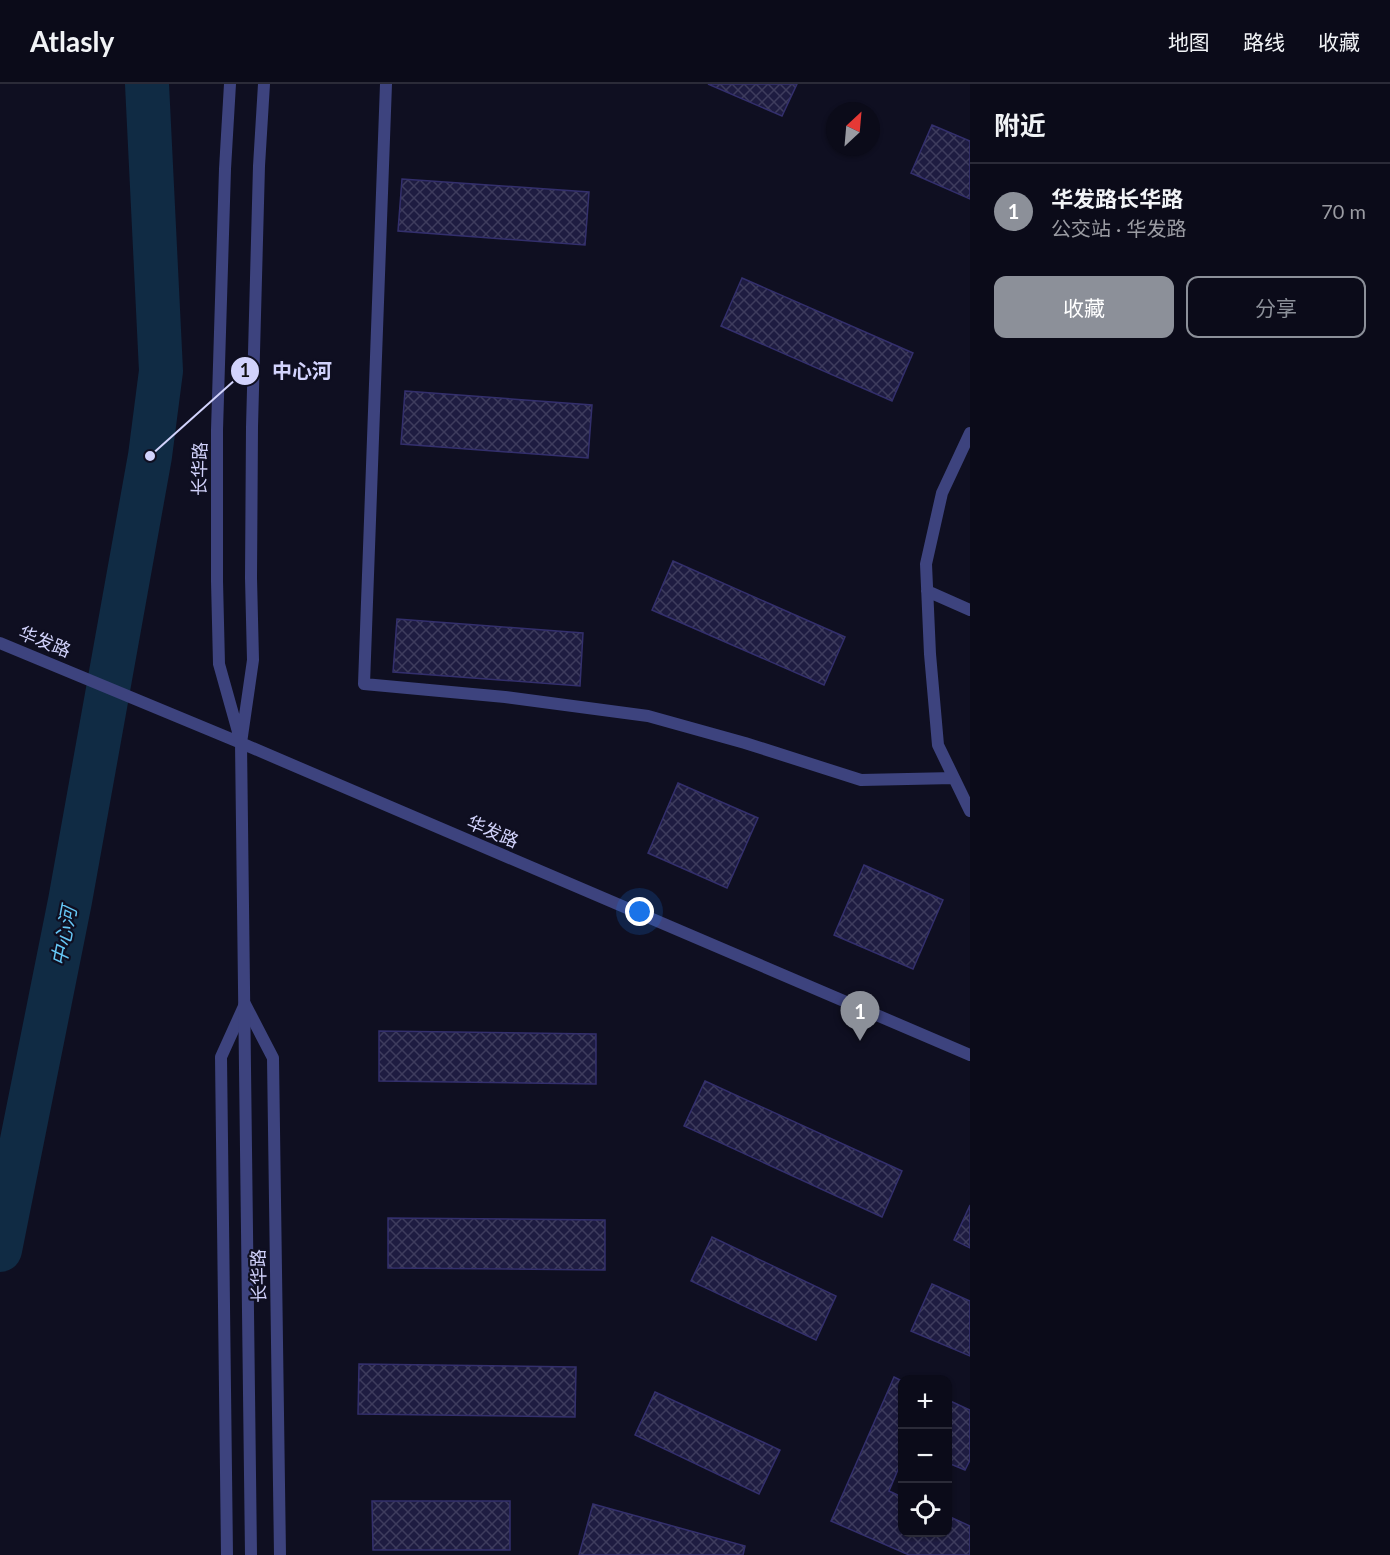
<!DOCTYPE html>
<html lang="zh">
<meta charset="utf-8">
<style>
:root{--surface:#0b0b19;--page:#191926;--text:#f1f3f6;--muted:#9a9ba2;--line:#2b2b38;--accent:#8c9099}
body{margin:0;font-family:Lato,"Noto Sans SC",sans-serif;background:var(--page);color:var(--text)}
.controls{position:absolute;right:18px;bottom:18px;display:grid;overflow:hidden;border-radius:12px;box-shadow:0 2px 4px #0004}
.controls button{width:54px;height:54px;display:grid;place-items:center;padding:0;border:0;border-bottom:2px solid var(--line);background:var(--surface);color:var(--text);font:30px sans-serif}
.compass{position:absolute;left:826px;top:18px;width:54px;height:54px;border-radius:50%;background:var(--surface);box-shadow:0 2px 4px #0004;rotate:26deg}
.you{position:absolute;left:640px;top:828px;width:21px;height:21px;margin:-15px;border:4px solid #fff;border-radius:50%;background:#1a73e8;box-shadow:0 0 0 9px #1a73e833}
.badge{display:grid;place-items:center;width:39px;height:39px;border-radius:50%;background:var(--accent);color:#fff;font-size:20px;font-weight:700}
.pin{position:absolute;translate:-50% -50px;filter:drop-shadow(0 2px 3px #0008)}
.pin::after{content:'';position:absolute;top:32px;width:21px;height:18px;background:inherit;clip-path:polygon(0 0,100% 0,50% 100%)}
.list{margin:0;padding:0;list-style:none}
h2{display:flex;justify-content:space-between;align-items:center;height:78px;margin:0;padding:0 24px;font-size:26px}
h2 small{font-size:20px;font-weight:400;color:var(--muted)}
.list li{display:grid;grid-template-columns:39px 1fr auto;gap:18px;align-items:center;box-sizing:border-box;height:96px;padding:0 24px;border-top:2px solid var(--line)}
.list b{display:block;font-size:22px;white-space:nowrap}
.list p{margin:0;font-size:20px;white-space:nowrap;color:var(--muted)}
.list em{font-size:20px;font-style:normal;color:var(--muted)}
.actions{display:flex;gap:12px;padding:18px 24px}
.actions a{flex:1;padding:14px 0;border:2px solid var(--accent);border-radius:12px;text-align:center;font-size:21px;color:var(--accent)}
.actions .main{background:var(--accent);color:#fff}
.icon{flex:none;width:33px;height:33px;fill:none;stroke:currentColor;stroke-width:2;stroke-linecap:round;stroke-linejoin:round}
.map{position:relative;flex:none;width:970px;height:1471px;overflow:hidden}
header{display:flex;align-items:center;gap:36px;box-sizing:border-box;height:84px;padding:0 30px;background:var(--surface);border-bottom:2px solid var(--line)}
header strong{font-size:28px}
nav{display:flex;gap:33px;margin-inline-start:auto;font-size:21px}
main{display:flex}
aside{flex:1;background:var(--surface)}
.map>svg:first-child{display:block}
.lines{fill:none;stroke-linecap:round;stroke-linejoin:round}
.river{stroke:#102b44;stroke-width:44}
.building{fill:url(#building-cross-hatch);stroke:#332f6c;stroke-width:1.5}
.service{stroke:#3d437e;stroke-width:12}
.minor{stroke:#3d437e;stroke-width:12}
.tertiary{stroke:#3d437e;stroke-width:12}
.labels{text-anchor:middle;dominant-baseline:central;stroke-width:4.5;stroke-linejoin:round;paint-order:stroke}
.street-label{font-size:18px;fill:#d2d3fc;stroke:#0f0f21}
.water-label{font-size:20px;font-style:italic;fill:#66c7f6;stroke:#0f0f21}
.leader{fill:none;stroke:#d2d3fc;stroke-width:2}
.callout-dot{fill:#d2d3fc;stroke:#0f0f21;stroke-width:2}
.mark-label{font-size:18px;text-anchor:middle;font-weight:bold;fill:#111}
.callout-label{font-size:20px;text-anchor:middle;font-weight:bold;fill:#d2d3fc;stroke:#0f0f21;stroke-width:4.5;stroke-linejoin:round;paint-order:stroke}
</style>
<header>
<strong>Atlasly</strong>
<nav><a>地图</a><a>路线</a><a>收藏</a></nav>
</header>
<main>
<div class="map">
<svg width="970" height="1471" viewBox="0 0 970 1471">
<defs>
<pattern id="building-cross-hatch" width="8" height="8" patternUnits="userSpaceOnUse" patternTransform="scale(1.5)"><rect width="8" height="8" fill="#1e1c41"/><path d="M0 0l8 8M0 8l8-8" fill="none" stroke="#3e3c5d"/></pattern>
</defs>
<rect width="100%" height="100%" fill="#0f0f21"/>
<g class="lines">
<path class="river" d="M 0,1166 L 70,817 L 150,372 L 161,287 L 147,0"/>
</g>
<path class="building" d="M 708,0 L 797,0 L 782,32 Z
M 932,41 L 970,57 L 970,115 L 911,89 Z
M 402,95 L 589,108 L 585,161 L 398,147 Z
M 742,194 L 913,269 L 892,317 L 721,242 Z
M 405,307 L 592,321 L 588,374 L 401,360 Z
M 673,477 L 845,553 L 824,601 L 652,526 Z
M 397,535 L 583,549 L 580,602 L 393,588 Z
M 678,699 L 758,734 L 727,804 L 648,769 Z
M 864,781 L 943,816 L 913,885 L 834,851 Z
M 379,947 L 596,950 L 596,1000 L 379,997 Z
M 705,997 L 902,1087 L 882,1133 L 684,1042 Z
M 970,1121 L 970,1164 L 954,1156 Z
M 388,1134 L 605,1136 L 605,1186 L 388,1184 Z
M 712,1153 L 836,1212 L 816,1256 L 691,1197 Z
M 932,1200 L 970,1217 L 970,1272 L 911,1247 Z
M 359,1280 L 576,1283 L 575,1333 L 358,1330 Z
M 894,1293 L 902,1297 L 902,1376 L 889,1407 L 902,1413 L 902,1448 L 948,1448 L 948,1432 L 970,1442 L 970,1471 L 909,1471 L 831,1437 Z
M 655,1308 L 780,1366 L 759,1410 L 635,1351 Z
M 948,1316 L 970,1326 L 970,1376 L 965,1386 L 948,1379 Z
M 372,1417 L 510,1417 L 510,1466 L 373,1466 Z
M 593,1420 L 745,1462 L 743,1471 L 579,1471 Z"/>
<g class="lines">
<path class="service" d="M 386,0 L 364,600 L 505,613 L 648,632 L 745,659 L 861,696 L 954,694
M 970,349 L 942,409 L 926,480 L 930,570 L 938,661 L 970,727
M 927,507 L 970,526"/>
<path class="minor" d="M 227,1471 L 221,973 L 245,920 L 273,974 L 280,1471"/>
<path class="tertiary" d="M 230,0 L 225,85 L 217,346 L 217,497 L 219,580 L 240,655
M 0,559 L 241,659 L 970,971
M 251,1471 L 241,659 L 253,576 L 251,494 L 252,343 L 259,82 L 264,0"/>
</g>
<g class="labels">
<g class="street-label">
<text transform="translate(199 385) rotate(-89)">长华路</text>
<text transform="translate(45 557) rotate(22)">华发路</text>
<text transform="translate(493 747) rotate(23)">华发路</text>
<text transform="translate(258 1192) rotate(-91)">长华路</text>
</g>
<g class="water-label">
<text transform="translate(63 852) rotate(-79)">中心河</text>
</g>
</g>
<path class="leader" d="M150 372L245 287"/>
<g class="callout-dot">
<circle cx="150" cy="372" r="6"/>
<circle cx="245" cy="287" r="15"/>
</g>
<g class="mark-label">
<text x="245" y="293">1</text>
</g>
<g class="callout-label">
<text x="302" y="294">中心河</text>
</g>
</svg>
<div class="controls">
<button>+</button>
<button>−</button>
<button><svg class="icon" aria-label="locate" viewBox="0 0 24 24"><circle cx="12" cy="12" r="6"/><path d="M12 2v4M12 18v4M2 12h4M18 12h4"/></svg></button>
</div>
<svg class="compass" viewBox="-18 -18 36 36"><path d="M0-13l5 13h-10z" fill="#e53935"/><path d="M0 13l5-13h-10z" fill="#9a9ba2"/></svg>
<div class="you"></div>
<div class="pin badge" style="left:860px;top:957px">1</div>
</div>
<aside>
<h2>附近<small></small></h2>
<ul class="list">
<li><span class="badge">1</span><div><b>华发路长华路</b><p>公交站 · 华发路</p></div><em>70 m</em></li>
</ul>
<div class="actions"><a class="main">收藏</a><a>分享</a></div>
</aside>
</main>
